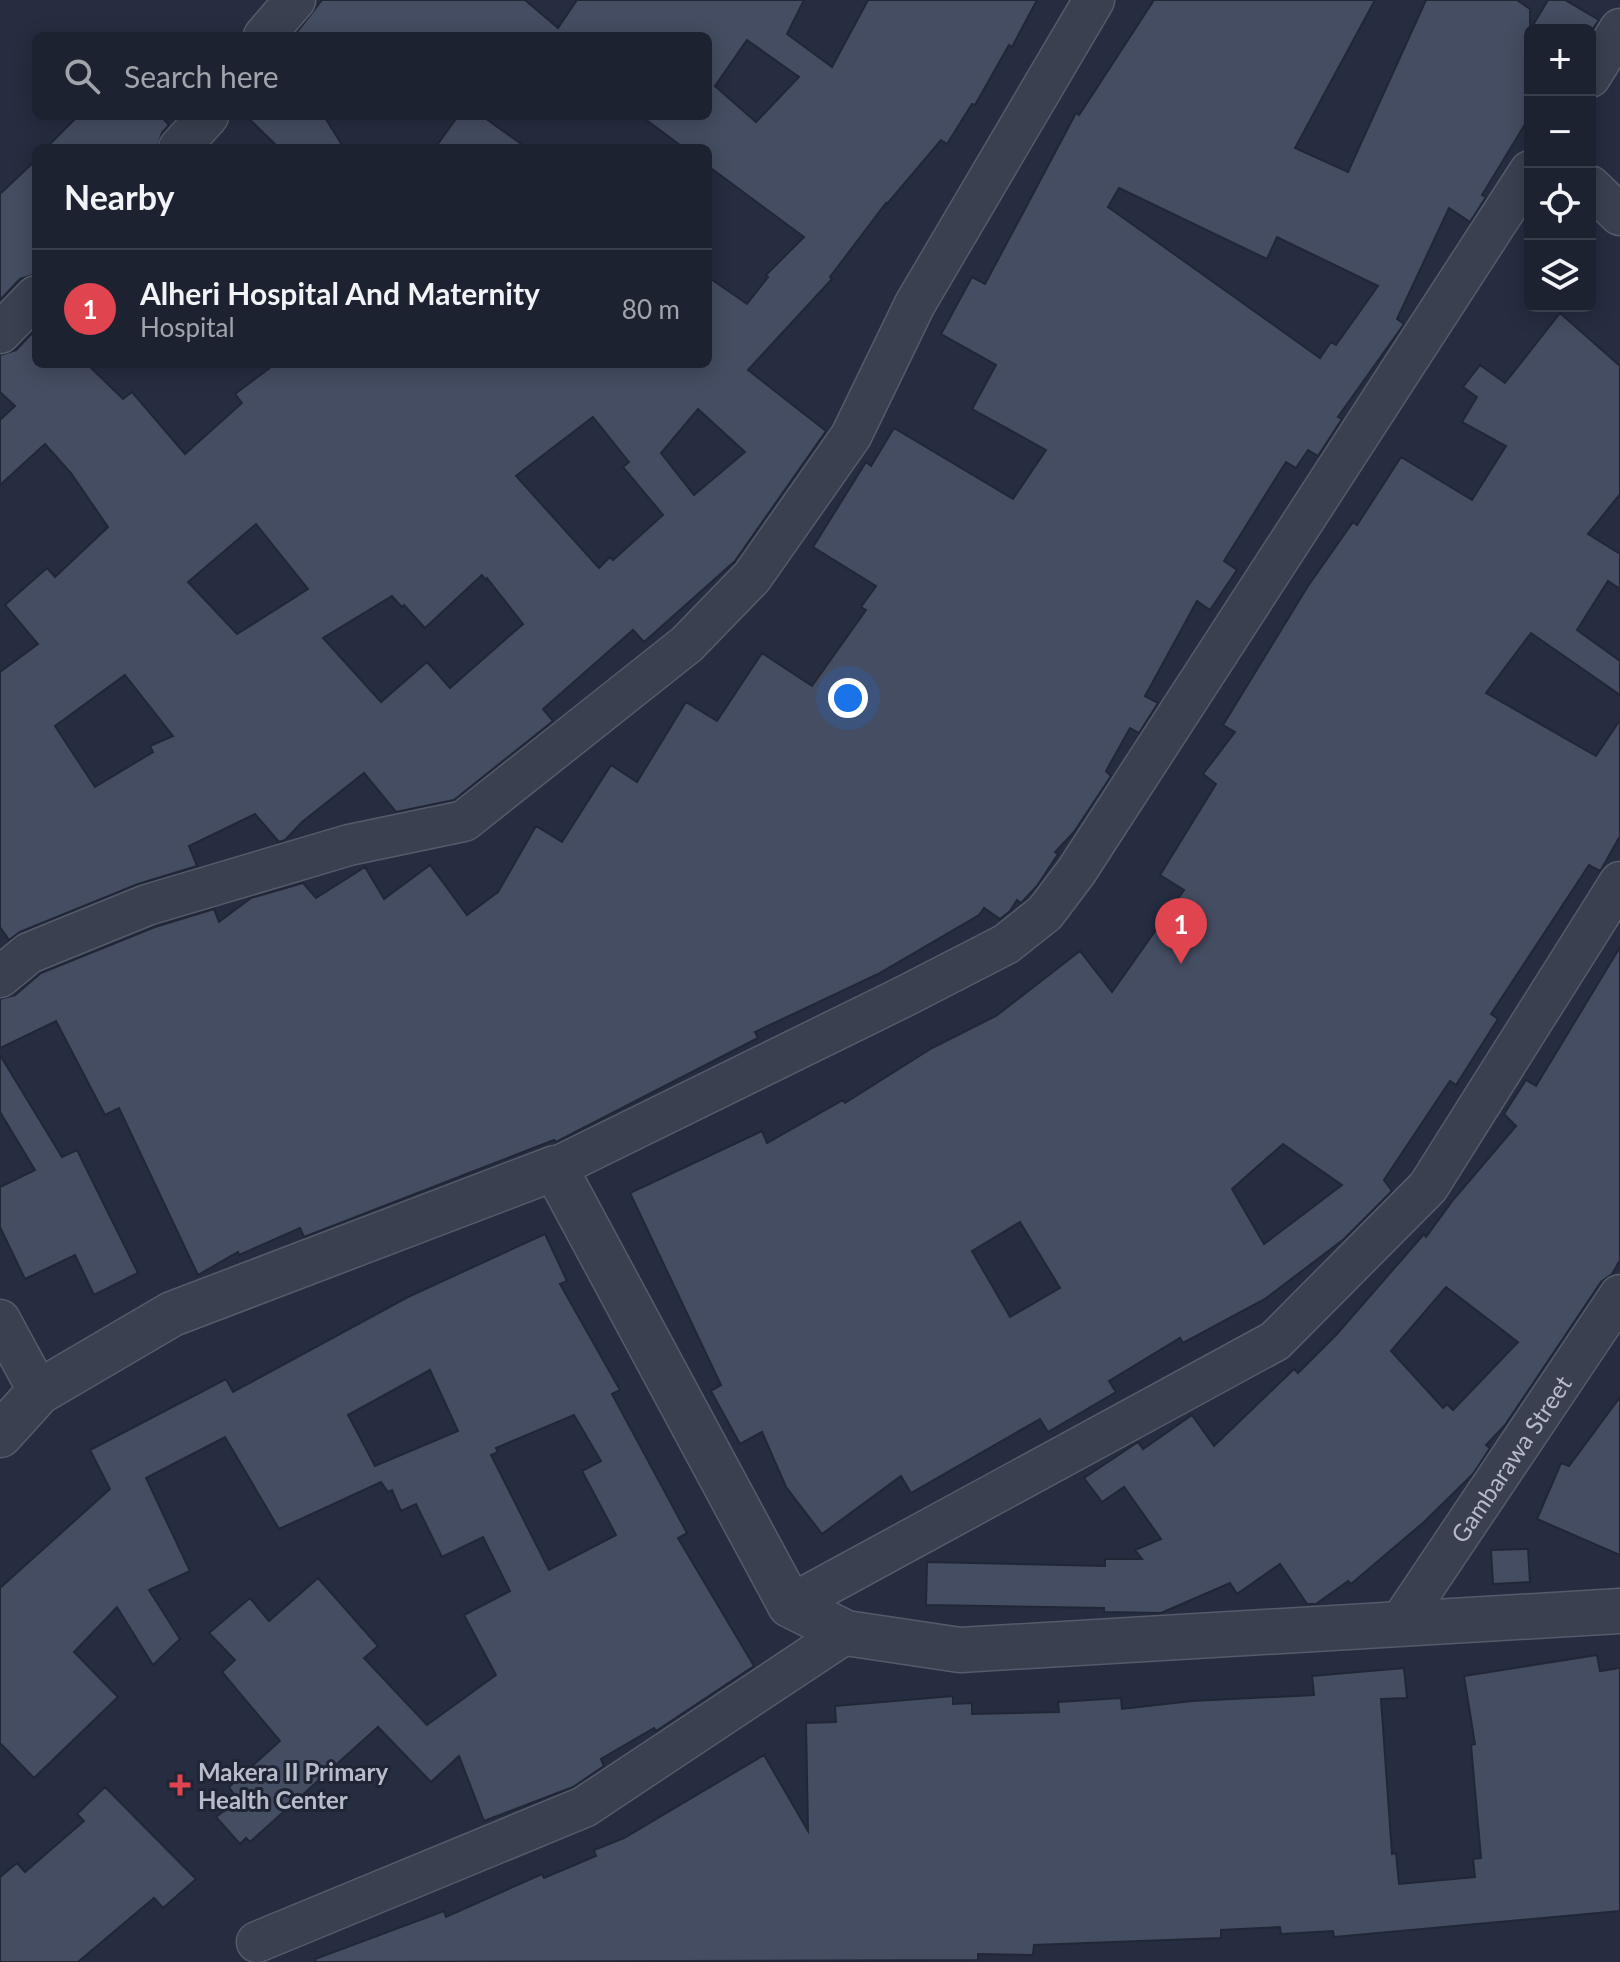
<!DOCTYPE html>
<meta charset="utf-8">
<style>
:root{--surface:#1c2230;--page:#252a38;--text:#f1f3f6;--muted:#a0a4ab;--line:#3a3f4c;--accent:#ea580c}
body{margin:0;font-family:Lato,sans-serif;background:var(--page);color:var(--text)}
.controls{position:absolute;right:24px;top:24px;display:grid;overflow:hidden;border-radius:12px;box-shadow:0 4px 20px #0003}
.controls button{width:72px;height:72px;display:grid;place-items:center;padding:0;border:0;border-bottom:2px solid var(--line);background:var(--surface);color:var(--text);font:40px sans-serif}
.you{position:absolute;left:848px;top:698px;width:28px;height:28px;margin:-20px;border:6px solid #fff;border-radius:50%;background:#1a73e8;box-shadow:0 0 0 12px #1a73e833}
.badge{display:grid;place-items:center;width:52px;height:52px;border-radius:50%;background:var(--accent);color:#fff;font-size:26px;font-weight:700}
.pin{position:absolute;translate:-50% -66px;filter:drop-shadow(0 2px 4px #0008)}
.pin::after{content:'';position:absolute;top:42px;width:28px;height:24px;background:inherit;clip-path:polygon(0 0,100% 0,50% 100%)}
.list{margin:0;padding:0;list-style:none}
h2{display:flex;justify-content:space-between;align-items:center;height:104px;margin:0;padding:0 32px;font-size:34px}
h2 small{font-size:26px;font-weight:400;color:var(--muted)}
.list li{display:grid;grid-template-columns:52px 1fr auto;gap:24px;align-items:center;box-sizing:border-box;height:120px;padding:0 32px;border-top:2px solid var(--line)}
.list b{display:block;font-size:30px;white-space:nowrap}
.list p{margin:0;font-size:26px;white-space:nowrap;color:var(--muted)}
.list em{font-size:26px;font-style:normal;color:var(--muted)}
.icon{flex:none;width:44px;height:44px;fill:none;stroke:currentColor;stroke-width:2;stroke-linecap:round;stroke-linejoin:round}
.map{position:relative;flex:none;width:1620px;height:1962px;overflow:hidden}
.search{position:absolute;background:var(--surface);box-shadow:0 4px 20px #0003;left:32px;top:32px;width:680px;height:88px;display:flex;align-items:center;gap:20px;box-sizing:border-box;padding:0 28px;border-radius:12px;color:var(--muted);font-size:30px}
.panel{position:absolute;background:var(--surface);box-shadow:0 4px 20px #0003;left:32px;top:144px;width:680px;height:224px;border-radius:12px}
.map>svg:first-child{display:block}
.building{fill:#454d62;stroke:#212737;stroke-width:2;fill-rule:evenodd}
.lines{fill:none;stroke-linecap:round;stroke-linejoin:round}
.minor-casing{stroke:#555b6a;stroke-width:43}
.tertiary-casing{stroke:#555b6a;stroke-width:47}
.minor{stroke:#3a4050;stroke-width:40}
.tertiary{stroke:#3a4050;stroke-width:44}
.health-dot{fill:#e0444e;stroke:#1f2535;stroke-width:3}
.labels{text-anchor:middle;dominant-baseline:central;stroke-width:6;stroke-linejoin:round;paint-order:stroke}
.street-label{font-size:24px;fill:#b7bbca;stroke:#1f2535}
.poi-label{font-size:24px;font-weight:bold;fill:#b7bbca;stroke:#1f2535;text-anchor:start}
</style>
<div class="map">
<svg width="1620" height="1962" viewBox="0 0 1620 1962">
<rect width="100%" height="100%" fill="#262d40"/>
<path class="building" d="M 322,0 L 525,0 L 558,28 L 577,0 L 804,0 L 787,34 L 832,67 L 868,0 L 1037,0 L 1012,47 L 1009,45 L 975,105 L 972,104 L 947,144 L 941,140 L 887,204 L 886,203 L 830,277 L 832,279 L 748,370 L 826,431 L 735,561 L 644,642 L 633,630 L 543,709 L 553,721 L 454,800 L 396,812 L 364,773 L 302,822 L 285,840 L 279,842 L 255,814 L 189,846 L 197,866 L 138,884 L 20,932 L 9,940 L 0,927 L 0,672 L 38,644 L 5,605 L 47,568 L 55,577 L 108,527 L 71,473 L 45,444 L 0,485 L 0,420 L 15,406 L 0,392 L 0,355 L 16,350 L 36,329 L 36,364 L 87,364 L 123,399 L 132,392 L 185,454 L 242,403 L 235,394 L 275,364 L 708,364 L 708,277 L 747,304 L 768,277 L 766,275 L 804,237 L 708,166 L 708,148 L 684,148 L 641,116 L 708,116 L 708,36 L 294,36 ZM 747,40 L 799,77 L 756,122 L 715,86 ZM 698,409 L 745,452 L 694,495 L 661,453 ZM 593,417 L 629,462 L 623,467 L 663,515 L 613,560 L 610,557 L 599,568 L 516,476 ZM 256,524 L 308,589 L 237,634 L 188,582 ZM 482,575 L 486,580 L 487,578 L 523,624 L 450,688 L 427,662 L 381,702 L 323,638 L 392,596 L 402,607 L 404,605 L 425,628 ZM 125,675 L 173,736 L 150,746 L 153,752 L 95,787 L 55,726 Z
M 1154,0 L 1375,0 L 1295,148 L 1348,172 L 1426,0 L 1517,0 L 1530,9 L 1530,116 L 1482,195 L 1486,197 L 1470,222 L 1449,208 L 1397,319 L 1404,324 L 1338,417 L 1342,419 L 1318,456 L 1308,450 L 1296,468 L 1286,462 L 1224,561 L 1237,570 L 1210,610 L 1197,601 L 1145,696 L 1158,703 L 1139,733 L 1130,728 L 1106,771 L 1111,776 L 1074,832 L 1055,852 L 1058,854 L 1037,886 L 1021,903 L 1017,900 L 1010,911 L 1000,919 L 984,908 L 979,915 L 878,974 L 755,1032 L 758,1038 L 556,1142 L 554,1140 L 304,1237 L 300,1228 L 239,1255 L 238,1252 L 198,1275 L 119,1108 L 105,1115 L 56,1021 L 0,1048 L 0,999 L 15,995 L 41,973 L 155,927 L 214,909 L 219,922 L 251,898 L 303,883 L 316,898 L 365,867 L 384,899 L 430,865 L 467,915 L 498,892 L 536,826 L 562,842 L 611,765 L 637,782 L 686,702 L 717,721 L 762,653 L 812,686 L 866,610 L 861,607 L 876,586 L 813,547 L 866,462 L 871,466 L 894,428 L 1013,499 L 1046,450 L 972,409 L 996,365 L 941,334 L 972,277 L 985,284 L 1076,113 L 1079,115 ZM 1119,188 L 1267,259 L 1277,237 L 1378,286 L 1336,345 L 1331,342 L 1320,358 L 1108,207 Z
M 1548,0 L 1565,0 L 1599,20 L 1592,30 L 1530,30 Z
M 78,116 L 161,116 L 169,125 L 162,133 L 157,148 L 46,148 Z
M 246,116 L 324,116 L 344,148 L 279,148 Z
M 458,116 L 482,116 L 527,148 L 435,148 Z
M 36,160 L 36,274 L 20,279 L 0,300 L 0,194 Z
M 1560,313 L 1620,366 L 1620,494 L 1588,534 L 1620,554 L 1620,589 L 1608,581 L 1577,630 L 1620,661 L 1620,695 L 1531,633 L 1486,693 L 1596,756 L 1620,720 L 1620,836 L 1602,868 L 1600,871 L 1589,865 L 1491,1014 L 1498,1019 L 1456,1085 L 1450,1081 L 1384,1180 L 1392,1191 L 1344,1239 L 1265,1299 L 1183,1343 L 1180,1338 L 1109,1381 L 1116,1392 L 1048,1432 L 1040,1419 L 911,1493 L 901,1476 L 822,1534 L 786,1487 L 762,1432 L 740,1444 L 711,1391 L 721,1385 L 630,1193 L 762,1131 L 767,1143 L 843,1100 L 845,1103 L 932,1048 L 996,1016 L 1080,951 L 1112,992 L 1184,890 L 1160,875 L 1216,784 L 1203,774 L 1235,732 L 1223,725 L 1308,586 L 1353,522 L 1357,525 L 1401,457 L 1472,500 L 1506,446 L 1462,422 L 1477,397 L 1463,387 L 1480,365 L 1505,383 ZM 1283,1144 L 1342,1185 L 1264,1244 L 1232,1189 ZM 1020,1222 L 1060,1288 L 1010,1317 L 972,1251 Z
M 1620,947 L 1620,1260 L 1612,1274 L 1601,1282 L 1505,1425 L 1486,1445 L 1490,1448 L 1473,1474 L 1424,1522 L 1351,1584 L 1348,1581 L 1316,1604 L 1307,1604 L 1280,1564 L 1237,1594 L 1230,1583 L 1161,1613 L 1104,1612 L 1104,1608 L 926,1605 L 927,1562 L 1105,1566 L 1105,1559 L 1142,1559 L 1135,1550 L 1161,1539 L 1124,1487 L 1102,1502 L 1084,1478 L 1138,1442 L 1143,1449 L 1192,1415 L 1214,1446 L 1294,1369 L 1298,1373 L 1337,1334 L 1424,1234 L 1426,1237 L 1453,1200 L 1516,1126 L 1504,1114 L 1526,1080 L 1536,1086 ZM 1446,1287 L 1518,1342 L 1453,1410 L 1447,1404 L 1443,1408 L 1391,1351 Z
M 0,1055 L 62,1157 L 77,1150 L 138,1273 L 94,1295 L 75,1255 L 25,1279 L 0,1227 L 0,1187 L 35,1170 L 0,1112 Z
M 545,1234 L 567,1281 L 560,1284 L 620,1390 L 612,1394 L 687,1533 L 678,1538 L 754,1666 L 656,1731 L 654,1728 L 601,1759 L 604,1766 L 573,1787 L 484,1821 L 459,1756 L 431,1782 L 378,1727 L 250,1842 L 246,1838 L 240,1844 L 216,1817 L 238,1800 L 229,1787 L 280,1741 L 222,1672 L 235,1660 L 209,1633 L 250,1598 L 269,1621 L 318,1578 L 378,1646 L 364,1658 L 427,1725 L 496,1675 L 464,1615 L 510,1591 L 483,1537 L 442,1557 L 416,1504 L 401,1511 L 392,1490 L 388,1492 L 381,1482 L 279,1529 L 225,1437 L 146,1478 L 190,1571 L 149,1590 L 180,1639 L 153,1665 L 117,1607 L 74,1652 L 118,1697 L 34,1778 L 0,1743 L 0,1588 L 110,1489 L 90,1450 L 226,1379 L 233,1392 L 408,1297 ZM 430,1370 L 458,1431 L 375,1466 L 348,1415 ZM 574,1415 L 601,1461 L 582,1471 L 616,1535 L 549,1570 L 491,1455 L 498,1452 L 496,1448 Z
M 1620,1397 L 1620,1555 L 1537,1519 L 1561,1463 L 1569,1466 Z
M 1528,1549 L 1530,1582 L 1493,1584 L 1491,1550 Z
M 1597,1655 L 1600,1671 L 1620,1668 L 1620,1911 L 1334,1937 L 1333,1931 L 1281,1934 L 1280,1927 L 1221,1930 L 1221,1938 L 1034,1945 L 1033,1955 L 978,1954 L 978,1960 L 316,1962 L 315,1959 L 444,1911 L 446,1917 L 542,1874 L 544,1878 L 596,1856 L 594,1850 L 624,1838 L 764,1755 L 808,1831 L 806,1723 L 836,1722 L 835,1706 L 953,1696 L 953,1704 L 972,1703 L 972,1714 L 1059,1712 L 1058,1702 L 1121,1698 L 1122,1709 L 1192,1701 L 1314,1695 L 1312,1676 L 1404,1668 L 1407,1698 L 1381,1699 L 1392,1854 L 1396,1853 L 1399,1884 L 1475,1877 L 1473,1859 L 1481,1858 L 1471,1745 L 1475,1744 L 1464,1676 Z
M 105,1787 L 196,1879 L 163,1908 L 154,1898 L 78,1962 L 0,1962 L 0,1877 L 17,1863 L 25,1872 L 84,1821 L 77,1814 Z"/>
<g class="lines">
<g class="minor-casing">
<g id="minor">
<path d="M 264,36 L 295,0"/>
<path d="M 1590,77 L 1620,29"/>
<path d="M 179,148 L 208,116"/>
<path d="M 1590,186 L 1620,215"/>
<path d="M 0,333 L 36,296"/>
<path d="M 0,977 L 29,953 L 147,905 L 349,845 L 464,821 L 687,644 L 752,577 L 851,436 L 915,304 L 1094,0"/>
<path d="M 555,1168 L 903,997 L 1006,944 L 1045,913 L 1076,872 L 1530,171"/>
<path d="M 0,1320 L 39,1392"/>
<path d="M 790,1605 L 1275,1341 L 1428,1187 L 1620,882"/>
<path id="s1" d="M 1400,1623 L 1620,1295"/>
<path d="M 257,1942 L 584,1807 L 846,1633"/>
</g>
</g>
<g class="tertiary-casing">
<path id="tertiary" d="M 0,1435 L 39,1392 L 172,1314 L 555,1168 L 790,1605 L 846,1633 L 960,1650 L 1620,1611"/>
</g>
<use href="#minor" class="minor"/>
<use href="#tertiary" class="tertiary"/>
</g>
<path class="health-dot" d="M176 1773h8v8h8v8h-8v8h-8v-8h-8v-8h8z"/>
<g class="labels">
<g class="street-label">
<text stroke="none"><textPath href="#s1" startOffset="198">Gambarawa Street</textPath></text>
</g>
<g class="poi-label">
<text x="198" y="1771">Makera II Primary<tspan x="198" dy="28">Health Center</tspan></text>
</g>
</g>
</svg>
<div class="controls">
<button>+</button>
<button>−</button>
<button><svg class="icon" aria-label="locate" viewBox="0 0 24 24"><circle cx="12" cy="12" r="6"/><path d="M12 2v4M12 18v4M2 12h4M18 12h4"/></svg></button>
<button><svg class="icon" aria-label="layers" viewBox="0 0 24 24"><path d="M12 4l9 5-9 5-9-5zM3 14l9 5 9-5"/></svg></button>
</div>
<div class="you"></div>
<div class="pin badge" style="left:1181px;top:964px;background:#e0444e">1</div>
<div class="search"><svg class="icon" aria-label="search" viewBox="0 0 24 24"><circle cx="10" cy="10" r="6"/><path d="M15 15l6 6"/></svg>Search here</div>
<section class="panel">
<h2>Nearby<small></small></h2>
<ul class="list">
<li><span class="badge" style="background:#e0444e">1</span><div><b>Alheri Hospital And Maternity</b><p>Hospital</p></div><em>80 m</em></li>
</ul>
</section>
</div>
